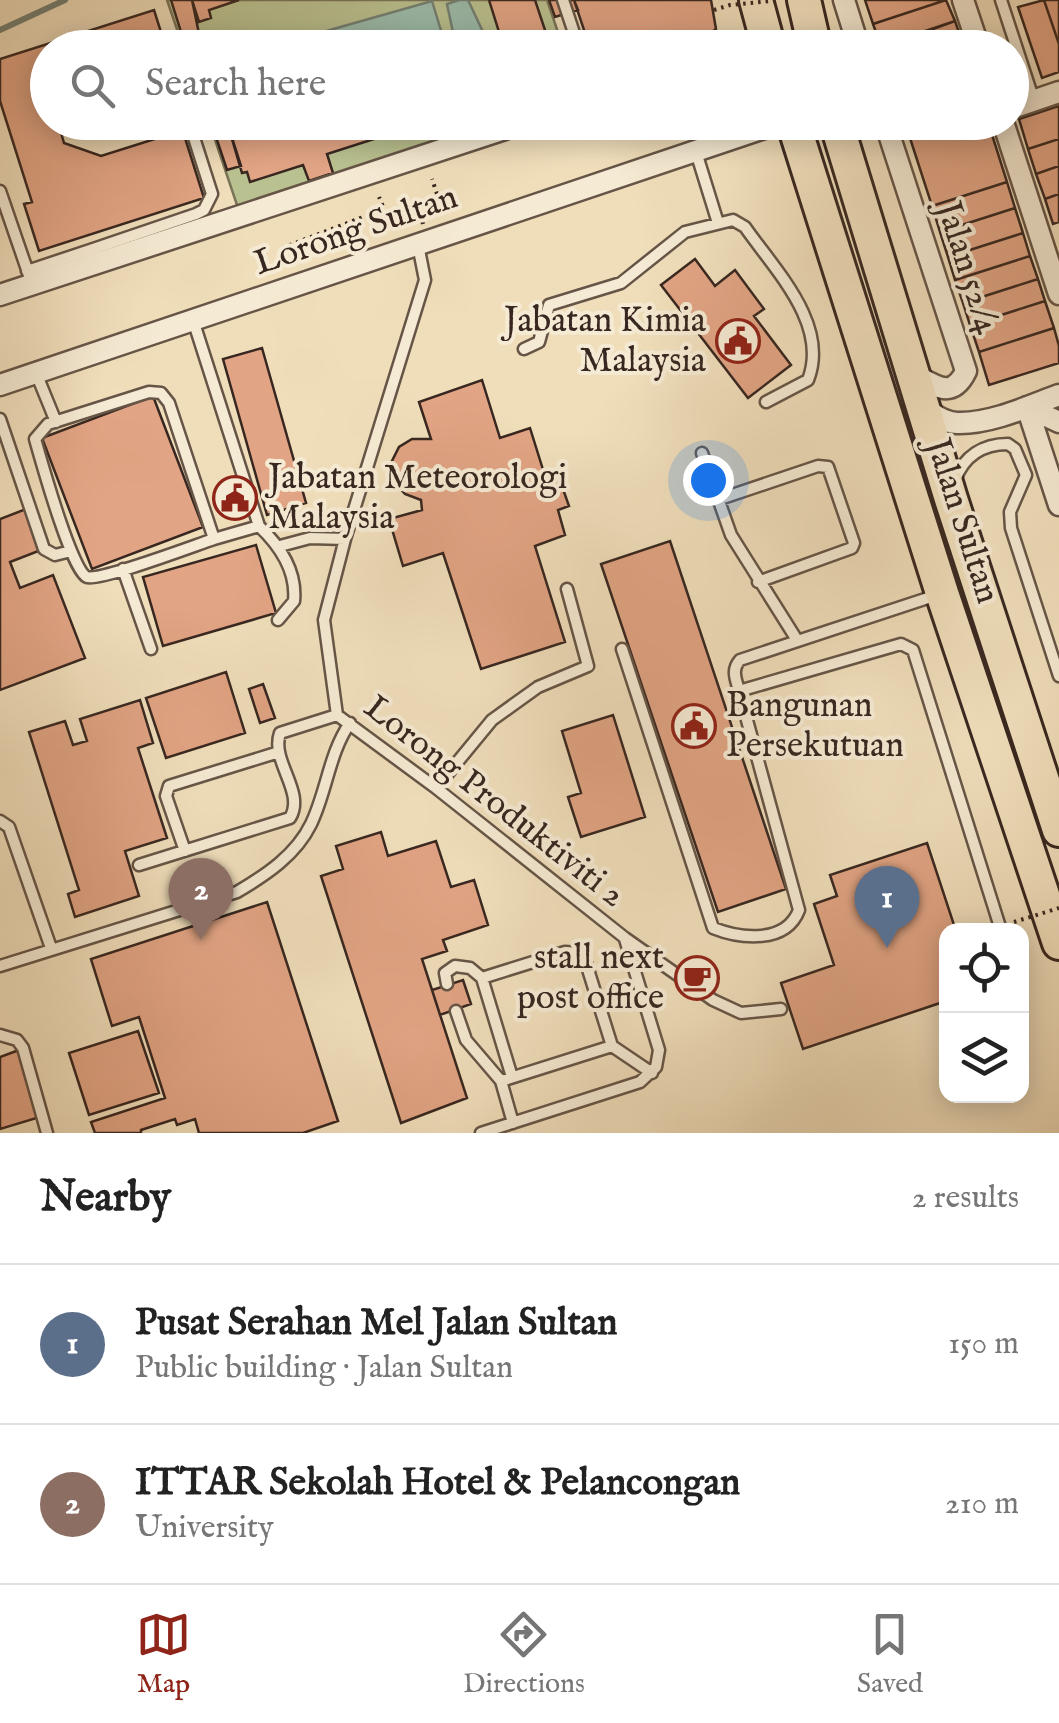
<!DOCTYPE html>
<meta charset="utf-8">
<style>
:root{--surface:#fff;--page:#f2f2f2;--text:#222;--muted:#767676;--line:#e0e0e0;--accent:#8f2418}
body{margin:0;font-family:"IM FELL English",serif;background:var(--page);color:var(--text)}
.controls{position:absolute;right:30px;bottom:30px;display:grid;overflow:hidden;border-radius:20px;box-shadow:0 5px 25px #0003}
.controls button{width:90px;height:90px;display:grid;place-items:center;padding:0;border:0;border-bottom:2px solid var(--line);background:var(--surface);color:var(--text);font:50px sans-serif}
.you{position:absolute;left:708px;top:480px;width:35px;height:35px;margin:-25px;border:8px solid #fff;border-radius:50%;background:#1a73e8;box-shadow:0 0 0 15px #1a73e833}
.badge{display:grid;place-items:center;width:65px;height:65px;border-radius:50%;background:var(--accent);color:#fff;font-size:32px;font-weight:700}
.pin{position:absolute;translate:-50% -82px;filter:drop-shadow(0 2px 5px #0008)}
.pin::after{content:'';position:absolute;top:52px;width:35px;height:30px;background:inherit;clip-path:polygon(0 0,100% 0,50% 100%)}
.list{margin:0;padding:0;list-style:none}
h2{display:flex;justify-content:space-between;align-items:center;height:130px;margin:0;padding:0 40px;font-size:42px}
h2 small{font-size:32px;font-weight:400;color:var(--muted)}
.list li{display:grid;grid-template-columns:65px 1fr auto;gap:30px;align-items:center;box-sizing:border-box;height:160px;padding:0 40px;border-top:2px solid var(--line)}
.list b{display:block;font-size:38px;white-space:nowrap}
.list p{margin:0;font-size:32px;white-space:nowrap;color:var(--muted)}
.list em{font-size:32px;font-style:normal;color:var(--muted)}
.icon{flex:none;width:55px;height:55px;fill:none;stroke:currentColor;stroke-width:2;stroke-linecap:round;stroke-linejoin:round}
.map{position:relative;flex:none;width:1059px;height:1133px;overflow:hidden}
.search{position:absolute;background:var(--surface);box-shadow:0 5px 25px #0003;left:30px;right:30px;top:30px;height:110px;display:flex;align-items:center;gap:25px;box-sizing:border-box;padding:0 35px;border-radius:55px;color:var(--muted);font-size:38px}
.sheet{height:450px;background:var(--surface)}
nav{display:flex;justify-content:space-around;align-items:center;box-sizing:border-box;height:140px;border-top:2px solid var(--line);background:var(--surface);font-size:28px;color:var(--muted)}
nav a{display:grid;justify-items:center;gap:5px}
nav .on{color:var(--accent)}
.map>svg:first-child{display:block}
.green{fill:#bac190;stroke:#797458;stroke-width:2.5}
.water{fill:#9bbcac;stroke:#738074;stroke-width:2.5}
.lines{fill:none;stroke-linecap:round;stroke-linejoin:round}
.stream{stroke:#738074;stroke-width:6}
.building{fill:#e1a484;stroke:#382720;stroke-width:2.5}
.service-casing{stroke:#665547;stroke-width:15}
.minor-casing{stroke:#665547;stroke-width:25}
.primary-casing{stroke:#382720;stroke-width:38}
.path{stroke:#382720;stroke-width:4;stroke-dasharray:2.5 5;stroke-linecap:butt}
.service{stroke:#f5ead3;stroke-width:10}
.minor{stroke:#f5ead3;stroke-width:20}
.primary{stroke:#f0debb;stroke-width:32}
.path-bridge{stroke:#382720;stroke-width:4;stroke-dasharray:2.5 5;stroke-linecap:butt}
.labels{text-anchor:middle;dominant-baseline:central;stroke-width:8;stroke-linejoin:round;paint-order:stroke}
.street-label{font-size:35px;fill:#382720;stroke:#f5ead3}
.poi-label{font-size:35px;fill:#382720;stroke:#f5ead3;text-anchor:end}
</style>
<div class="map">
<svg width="1059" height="1133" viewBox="0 0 1059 1133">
<rect width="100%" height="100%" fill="#f0debb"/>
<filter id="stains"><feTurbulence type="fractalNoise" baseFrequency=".002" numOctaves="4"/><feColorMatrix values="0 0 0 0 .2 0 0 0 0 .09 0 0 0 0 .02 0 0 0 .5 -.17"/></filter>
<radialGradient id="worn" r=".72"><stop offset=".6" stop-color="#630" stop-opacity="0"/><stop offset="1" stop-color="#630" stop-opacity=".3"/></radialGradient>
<path class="green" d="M 167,0 L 547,0 L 563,47 L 183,47 Z
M 209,122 L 488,123 L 238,208 Z"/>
<path class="water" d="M 459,0 L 468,0 L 484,34 L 455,42 L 447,4 Z
M 432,1 L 446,47 L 270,47 Z"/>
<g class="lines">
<path class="stream" d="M 0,30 L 65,0"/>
</g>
<path class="building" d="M 171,0 L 192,0 L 202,48 L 186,48 Z
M 192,0 L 239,0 L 209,10 L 211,18 L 199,22 Z
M 489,0 L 535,0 L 551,48 L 455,48 L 499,32 Z
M 549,0 L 574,0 L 578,10 L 555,17 Z
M 574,0 L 711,0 L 716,29 L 708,35 L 668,48 L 590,48 Z
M 865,0 L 946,0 L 873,24 Z
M 946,0 L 955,21 L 881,46 L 873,24 Z
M 1044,0 L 1059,44 L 1059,72 L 1042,78 L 1018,7 Z
M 1044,0 L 1059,0 L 1059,44 Z
M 154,10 L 166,48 L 48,48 L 48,122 L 58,122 L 64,143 L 101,156 L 155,139 L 149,122 L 180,122 L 204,198 L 39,251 L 24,204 L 32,202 L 0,101 L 0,59 Z
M 955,21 L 963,44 L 951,48 L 881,48 Z
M 260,37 L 264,48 L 233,48 L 233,46 Z
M 1059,106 L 1059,139 L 1028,149 L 1019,119 Z
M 211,122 L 227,122 L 241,166 L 227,170 Z
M 227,122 L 427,122 L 327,154 L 333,173 L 309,181 L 303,165 L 250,182 L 247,172 L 242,173 Z
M 948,122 L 988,122 L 1007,182 L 932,206 L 909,135 Z
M 1059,139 L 1059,166 L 1036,174 L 1028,149 Z
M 1059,166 L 1059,194 L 1045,199 L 1036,174 Z
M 1007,182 L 1015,208 L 940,232 L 932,206 Z
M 1059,194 L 1059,222 L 1053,224 L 1045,199 Z
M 1015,208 L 1023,233 L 948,257 L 940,232 Z
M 1023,233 L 1030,256 L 955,280 L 948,257 Z
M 1030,256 L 1038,279 L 963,303 L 955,280 Z
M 695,259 L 715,286 L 735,270 L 764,309 L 754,316 L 791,365 L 748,398 L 661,285 Z
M 1038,279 L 1045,301 L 970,325 L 963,303 Z
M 1045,301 L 1054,328 L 979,352 L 970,325 Z
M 1054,328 L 1059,346 L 1059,363 L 989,385 L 979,352 Z
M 262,348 L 306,503 L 267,515 L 223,359 Z
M 482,380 L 500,438 L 530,428 L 545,476 L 557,472 L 569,506 L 558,510 L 565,535 L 535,546 L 565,642 L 481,669 L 443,553 L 403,566 L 389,519 L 422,510 L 421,500 L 405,494 L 394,482 L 391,463 L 399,447 L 412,439 L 431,439 L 419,402 Z
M 153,396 L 203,527 L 92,569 L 42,438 Z
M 26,509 L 41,550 L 10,562 L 20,588 L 53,575 L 85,658 L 0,690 L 0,519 Z
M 670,541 L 786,889 L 718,912 L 601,564 Z
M 256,545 L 276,613 L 163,646 L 143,577 Z
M 226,672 L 245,733 L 166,758 L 146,698 Z
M 263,684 L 275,718 L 260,723 L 249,689 Z
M 140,700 L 153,743 L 138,748 L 167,838 L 125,851 L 139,896 L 75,917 L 68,894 L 79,890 L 29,732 L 65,721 L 73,745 L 87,741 L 80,719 Z
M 613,715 L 645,817 L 581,837 L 568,797 L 581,793 L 562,731 Z
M 381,832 L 388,856 L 436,841 L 451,887 L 474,880 L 488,925 L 443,940 L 447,951 L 422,959 L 467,1098 L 401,1123 L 321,876 L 343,869 L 336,846 Z
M 927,843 L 956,931 L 946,931 L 946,1001 L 803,1049 L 781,983 L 834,965 L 814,904 L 837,896 L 830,875 Z
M 267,902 L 338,1121 L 303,1133 L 199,1133 L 195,1119 L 177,1125 L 175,1119 L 141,1130 L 141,1133 L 95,1133 L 91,1122 L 165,1098 L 139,1017 L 112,1026 L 91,959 Z
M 463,980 L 471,1004 L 440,1015 L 432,990 Z
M 138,1031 L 159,1093 L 89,1115 L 69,1053 Z
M 19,1050 L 40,1117 L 0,1129 L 0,1057 Z"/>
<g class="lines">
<g class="service-casing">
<path id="service" d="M 563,0 L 579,48
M 1001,0 L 1034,101
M 887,129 L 905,122
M 696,152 L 718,223
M 0,191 L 32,284
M 418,245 L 425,280 L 345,539 L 324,620 L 337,715 L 436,788 L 625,938 L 713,1000 L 741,1013 L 781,1009
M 98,262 L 93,249 L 196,214 L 204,210 L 212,194 L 189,122
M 27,271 L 93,249
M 193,320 L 259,526 C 279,545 297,571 294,601 L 278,620
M 524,349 L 539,342 L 549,305 L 621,283 L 685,232 L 733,220 L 745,227 C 774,269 830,324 808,380 L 766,402
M 36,373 L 56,422
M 149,392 L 161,393 L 169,403 L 214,539 C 193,546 101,581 87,577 C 72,572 41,460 35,439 L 48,424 Z
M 0,419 L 44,549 L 55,555 L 71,551
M 702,453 L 731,535 L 797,640
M 955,480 C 964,456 983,444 1008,444 L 1015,449 L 1026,475 L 1010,512 L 1011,528 L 1059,676
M 717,500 L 818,466 L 828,467 L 854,543 L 852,548 L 758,582
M 214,539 L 259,526
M 280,546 L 310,538 L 345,539
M 123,569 L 151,649
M 622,649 L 713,928 C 741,939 786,944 799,910 L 739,691 C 736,679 731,670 740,660 L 937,595
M 739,691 L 901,644 L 913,650 L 1000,927
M 436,788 L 492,720 L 538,687 L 588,666 L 567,589
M 0,821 L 9,827 L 51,948
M 185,851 L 166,796 L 169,786 L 279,752
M 139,865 L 290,818 C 306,792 270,761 280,733 L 337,715
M 0,966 L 237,892 C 266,875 296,855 311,824 C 327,791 329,753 350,723
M 482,978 L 565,952 L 578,953 L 586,963 L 612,1046 L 501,1081
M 447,984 L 445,973 L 455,966 L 470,968 L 482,978 L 512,1077
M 456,1011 L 466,1040 L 501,1081 L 513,1123
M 0,1035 L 17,1040 L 23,1048 L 47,1133
M 612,1046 L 652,1073
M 481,1133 L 640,1082 L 656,1067 L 659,1050 L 625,939"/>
</g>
<g class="minor-casing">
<path id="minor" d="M 844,0 L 859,48
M 963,0 L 979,48
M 1012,108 L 1059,92
M 885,122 L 966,371 C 952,400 936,386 913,374
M 1003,122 L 1059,294
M 0,295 L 526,122
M 0,385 L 782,122
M 1027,407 L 1059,505
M 1027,407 L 1059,422
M 924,408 C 935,415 946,424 960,423 C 993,423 1029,406 1059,395"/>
</g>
<g class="primary-casing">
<path id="primary" d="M 756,0 L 769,48
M 804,0 L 815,48
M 793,122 L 942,593 L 1059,943
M 836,122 L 951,499 L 1059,830"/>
</g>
<path class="path" d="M 423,224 L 418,204 L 438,197 L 432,179
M 324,252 L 285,260 L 282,248 L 384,209 L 379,197"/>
<use href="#service" class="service"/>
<use href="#minor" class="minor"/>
<use href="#primary" class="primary"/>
<path class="path-bridge" d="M 714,10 L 730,5 L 780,0
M 1014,922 L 1059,908"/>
</g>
<defs>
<g id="civic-ring" transform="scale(2.25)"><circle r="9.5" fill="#f5ead3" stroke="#8f2418" stroke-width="1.5"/><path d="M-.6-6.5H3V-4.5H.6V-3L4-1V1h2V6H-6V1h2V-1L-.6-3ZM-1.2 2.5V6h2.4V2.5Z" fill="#8f2418"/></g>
<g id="cafe-ring" transform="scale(2.25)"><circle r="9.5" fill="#f5ead3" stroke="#8f2418" stroke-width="1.5"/><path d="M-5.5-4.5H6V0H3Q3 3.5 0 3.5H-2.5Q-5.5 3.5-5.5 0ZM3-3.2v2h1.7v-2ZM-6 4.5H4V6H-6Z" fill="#8f2418"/></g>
</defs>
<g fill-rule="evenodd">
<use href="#civic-ring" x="738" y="341"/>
<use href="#civic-ring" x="235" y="498"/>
<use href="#civic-ring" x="694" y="726"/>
<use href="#cafe-ring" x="697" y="978"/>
</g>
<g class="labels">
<g class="street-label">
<text transform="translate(356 231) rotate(-19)">Lorong Sultan</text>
<text transform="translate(967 268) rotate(72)">Jalan 52/4</text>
<text transform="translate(962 521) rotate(72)">Jalan Sultan</text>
<text transform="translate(494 802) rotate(38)">Lorong Produktiviti 2</text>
</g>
<g class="poi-label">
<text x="706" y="321">Jabatan Kimia<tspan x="706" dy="40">Malaysia</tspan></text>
<text x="268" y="478" text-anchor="start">Jabatan Meteorologi<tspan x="268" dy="40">Malaysia</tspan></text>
<text x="726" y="706" text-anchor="start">Bangunan<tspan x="726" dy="40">Persekutuan</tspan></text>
<text x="664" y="958">stall next<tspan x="664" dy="40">post office</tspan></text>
</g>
</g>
<rect width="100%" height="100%" filter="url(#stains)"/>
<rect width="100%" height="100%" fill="url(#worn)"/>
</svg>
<div class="controls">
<button><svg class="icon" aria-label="locate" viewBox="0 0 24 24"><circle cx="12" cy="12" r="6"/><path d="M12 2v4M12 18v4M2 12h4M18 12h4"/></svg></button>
<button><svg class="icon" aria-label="layers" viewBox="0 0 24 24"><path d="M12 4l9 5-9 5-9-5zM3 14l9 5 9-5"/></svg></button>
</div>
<div class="you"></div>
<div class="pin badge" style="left:887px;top:948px;background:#5c6f8a">1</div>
<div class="pin badge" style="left:201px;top:940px;background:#8d6e63">2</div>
<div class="search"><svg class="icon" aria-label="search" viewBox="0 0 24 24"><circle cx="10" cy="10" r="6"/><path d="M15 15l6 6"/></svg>Search here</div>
</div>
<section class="sheet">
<h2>Nearby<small>2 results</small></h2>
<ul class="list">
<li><span class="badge" style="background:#5c6f8a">1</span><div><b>Pusat Serahan Mel Jalan Sultan</b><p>Public building · Jalan Sultan</p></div><em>150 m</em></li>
<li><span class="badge" style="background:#8d6e63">2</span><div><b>ITTAR Sekolah Hotel &amp; Pelancongan</b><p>University</p></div><em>210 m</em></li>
</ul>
</section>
<nav>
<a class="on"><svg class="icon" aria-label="map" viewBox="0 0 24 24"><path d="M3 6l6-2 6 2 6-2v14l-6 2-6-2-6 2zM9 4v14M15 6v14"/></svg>Map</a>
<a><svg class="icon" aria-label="directions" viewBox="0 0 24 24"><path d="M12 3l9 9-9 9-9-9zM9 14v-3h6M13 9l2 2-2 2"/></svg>Directions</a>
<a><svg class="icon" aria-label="saved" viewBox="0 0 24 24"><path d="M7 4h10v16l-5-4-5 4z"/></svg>Saved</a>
</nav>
